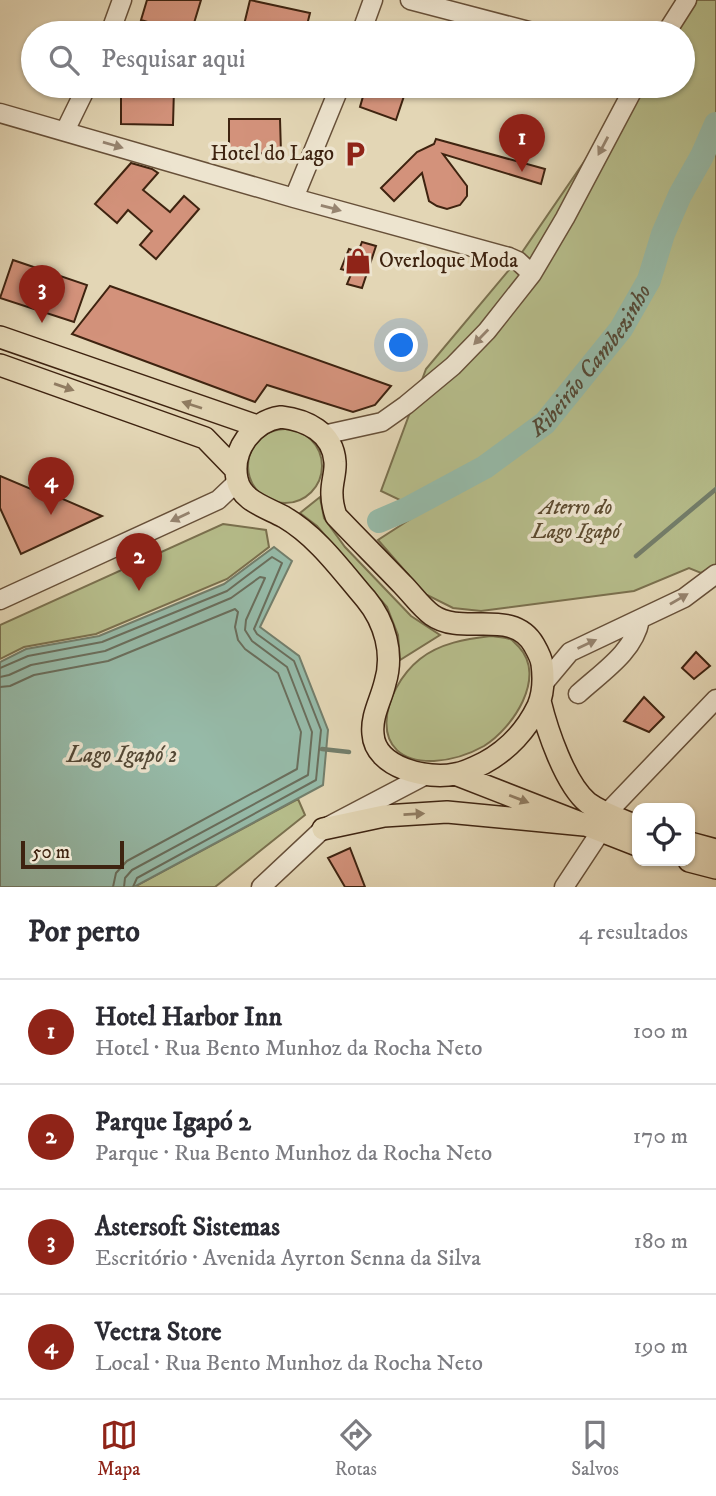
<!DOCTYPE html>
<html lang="pt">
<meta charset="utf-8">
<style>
:root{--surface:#fff;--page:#f2f2f3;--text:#2b2b33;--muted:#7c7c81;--line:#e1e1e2;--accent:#8f2418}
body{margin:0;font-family:"IM FELL DW Pica",serif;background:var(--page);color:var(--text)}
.controls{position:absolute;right:21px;bottom:21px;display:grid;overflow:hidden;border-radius:14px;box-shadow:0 2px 5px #0004}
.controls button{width:63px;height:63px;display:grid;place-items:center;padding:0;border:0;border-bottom:2px solid var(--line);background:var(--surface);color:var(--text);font:35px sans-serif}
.scale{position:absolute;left:21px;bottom:18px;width:103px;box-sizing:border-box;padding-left:7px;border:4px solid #3e2310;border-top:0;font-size:19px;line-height:24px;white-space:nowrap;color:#3e2310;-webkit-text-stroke:5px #ede4cf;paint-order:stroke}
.you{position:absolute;left:402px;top:346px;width:24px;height:24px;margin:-18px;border:5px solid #fff;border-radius:50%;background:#1a73e8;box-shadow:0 0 0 10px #1a73e833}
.badge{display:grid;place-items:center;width:46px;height:46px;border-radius:50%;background:var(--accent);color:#fff;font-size:23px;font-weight:700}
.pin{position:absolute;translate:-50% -58px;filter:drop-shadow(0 2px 4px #0008)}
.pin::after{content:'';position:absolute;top:37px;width:24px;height:21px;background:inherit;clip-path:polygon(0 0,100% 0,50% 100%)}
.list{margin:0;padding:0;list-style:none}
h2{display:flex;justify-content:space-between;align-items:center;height:91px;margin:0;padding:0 28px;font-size:30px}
h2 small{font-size:23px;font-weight:400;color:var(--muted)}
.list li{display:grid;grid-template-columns:46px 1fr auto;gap:21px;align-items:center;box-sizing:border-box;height:105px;padding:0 28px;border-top:2px solid var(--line)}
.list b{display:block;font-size:26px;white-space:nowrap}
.list p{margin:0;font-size:23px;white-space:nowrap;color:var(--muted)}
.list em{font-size:23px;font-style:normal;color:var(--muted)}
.icon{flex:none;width:38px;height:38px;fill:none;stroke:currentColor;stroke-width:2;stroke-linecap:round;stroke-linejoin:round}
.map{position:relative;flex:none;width:716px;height:887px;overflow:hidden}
.search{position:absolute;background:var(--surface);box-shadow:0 2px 5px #0004;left:21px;right:21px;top:21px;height:77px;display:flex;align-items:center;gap:18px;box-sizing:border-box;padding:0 24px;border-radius:38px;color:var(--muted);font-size:26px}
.sheet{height:511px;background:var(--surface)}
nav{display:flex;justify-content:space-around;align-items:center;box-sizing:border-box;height:98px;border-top:2px solid var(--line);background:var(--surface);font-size:19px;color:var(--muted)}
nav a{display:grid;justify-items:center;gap:4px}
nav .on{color:var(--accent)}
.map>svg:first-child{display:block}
.green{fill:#b6bd8b;stroke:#7a704e;stroke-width:2}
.water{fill:#96baa8;stroke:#737e6b;stroke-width:2}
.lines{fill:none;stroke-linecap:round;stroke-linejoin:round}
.shore{stroke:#6a6e5c;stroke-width:2}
.stream{stroke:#737e6b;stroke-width:4.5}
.river{stroke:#96baa8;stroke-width:24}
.building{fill:#d3927b;stroke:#3e2310;stroke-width:2}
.minor-casing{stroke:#675039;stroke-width:21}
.major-casing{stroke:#3e2310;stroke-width:24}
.minor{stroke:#ede4cf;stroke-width:18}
.major{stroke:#e3d6b5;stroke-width:21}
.oneway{fill:#968470}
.oneway2{fill:#907c62}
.labels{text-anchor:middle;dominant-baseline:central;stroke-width:7;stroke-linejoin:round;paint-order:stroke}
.poi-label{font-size:21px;fill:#3e2310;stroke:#ede4cf;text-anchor:end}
.park-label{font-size:21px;font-style:italic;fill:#5c4a2f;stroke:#ede4cf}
.water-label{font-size:23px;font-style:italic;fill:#544936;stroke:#ede4cf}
</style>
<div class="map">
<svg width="716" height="887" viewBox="0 0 716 887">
<rect width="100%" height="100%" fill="#e3d6b5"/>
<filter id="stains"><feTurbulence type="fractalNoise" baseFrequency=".00286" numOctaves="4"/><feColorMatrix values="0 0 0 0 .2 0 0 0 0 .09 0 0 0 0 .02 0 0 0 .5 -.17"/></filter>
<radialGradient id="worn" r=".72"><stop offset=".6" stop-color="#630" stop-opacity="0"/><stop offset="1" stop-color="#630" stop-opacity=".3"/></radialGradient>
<path class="green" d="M 694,0 L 716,0 L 716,565 L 701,573 L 689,568 L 634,591 L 481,611 L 453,608 L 425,594 L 378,540 L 423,511 L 381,491 L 426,369 L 514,264 L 636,86 L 683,86 L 683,33 L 671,33 Z
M248 466a37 37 0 1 1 74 0a37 37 0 1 1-74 0Z
M 320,497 L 324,518 L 345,547 L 411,616 L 440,635 L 400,660 L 398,635 L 387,607 L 317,526 L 300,513 Z
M 223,524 L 266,530 L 269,547 L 227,579 L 96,634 L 24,647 L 0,659 L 0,625 Z
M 491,636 C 497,637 506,637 512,640 C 513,641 518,646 519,647 C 547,677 513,728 484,746 C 468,755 452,760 434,761 C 364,763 382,689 420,659 C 440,643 466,639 491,636 Z
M 298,799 L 305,815 L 215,887 L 134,887 Z"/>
<path class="water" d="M 274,547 L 292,561 L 260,627 L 299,656 L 328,730 L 323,785 L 134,887 L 0,887 L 0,662 L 26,649 L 99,636 L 224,584 Z"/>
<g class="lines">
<path class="shore" d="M 0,668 L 28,656 L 102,642 L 227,591 L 272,557 L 282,563 L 254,629 L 257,634 L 294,661 L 321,730 L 316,780 L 137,878 L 133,887
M 0,677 L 9,675 L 31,665 L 105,651 L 231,598 L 260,577 L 265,578 L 246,620 L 245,630 L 252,641 L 287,667 L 312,732 L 308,775 L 132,870 L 125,878 L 124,887
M 0,687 L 10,686 L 34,675 L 108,661 L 235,609 L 238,612 L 235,627 L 238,640 L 245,649 L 278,673 L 301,732 L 297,769 L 127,861 L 116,873 L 113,887"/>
<path class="stream" d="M 636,556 L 716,489
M 322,749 L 349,752"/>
<path class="river" id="s1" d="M 379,521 L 407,509 L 485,467 L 545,423 L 621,329 L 649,280 L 663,234 L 680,195 L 702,156 L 716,124"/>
</g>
<path class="building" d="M 147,0 L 201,0 L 191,33 L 184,33 L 141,20 Z
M 250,0 L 310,13 L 305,33 L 242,33 Z
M 366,86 L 405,86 L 402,95 L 404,96 L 396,120 L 360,107 Z
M 121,87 L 174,88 L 173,125 L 121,124 Z
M 229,119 L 280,119 L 281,153 L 229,154 Z
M 436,139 L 545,169 L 541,184 L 443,154 L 467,186 L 467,196 L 460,205 L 447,209 L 437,206 L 429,201 L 422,173 L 394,201 L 381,188 L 417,152 L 434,144 Z
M 131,163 L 152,169 L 158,173 L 143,190 L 170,212 L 184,196 L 199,209 L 156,259 L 140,245 L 152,231 L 128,210 L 117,223 L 95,204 Z
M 362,242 L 376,246 L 362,288 L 347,284 L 352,272 L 341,269 L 349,249 L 358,252 Z
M 13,260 L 87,285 L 74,322 L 0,298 Z
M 110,286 L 391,386 L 375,405 L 353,412 L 267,385 L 255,402 L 72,334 Z
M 0,476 L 52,498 L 56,496 L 102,516 L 21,554 L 0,508 Z
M 696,652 L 710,666 L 694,679 L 682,668 Z
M 644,697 L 664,717 L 649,732 L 624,721 Z
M 350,848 L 365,887 L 345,887 L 328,858 Z"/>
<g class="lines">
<g class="minor-casing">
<path id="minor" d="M 410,0 L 536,33
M 110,33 L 122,0
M 361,33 L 373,0
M 666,33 L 687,0
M 0,113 L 294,198 L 509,257 L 518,261 L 532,274
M 65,131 L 87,86
M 294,198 L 340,86
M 323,435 L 382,422 L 406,405 L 453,366 L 487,331 L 532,274 L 565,218 L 635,86
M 0,600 L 218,500 L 237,482
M 544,683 L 570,652 L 684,598 L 716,574
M 578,694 C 602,672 634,652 640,620
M 606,814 L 716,699
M 261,887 L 323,829 L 426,775
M 564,887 L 601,831"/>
</g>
<g class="major-casing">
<path id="major" d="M 0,337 L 257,426
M 0,365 L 205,438 L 235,469
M 281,417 C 306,420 333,432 335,462 C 336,473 331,484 332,495 C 332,502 334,510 336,516 C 358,539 381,562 403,585 C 412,594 421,607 432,615 C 463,637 512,607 534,645 C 538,652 541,657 542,664 C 544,679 544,692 538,706 C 527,729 508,750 484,763 C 476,767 464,773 455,774 C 428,780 375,768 373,734 C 371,716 381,700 385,683 C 394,654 385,622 366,599 C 341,570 318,537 284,517 C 266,507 241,501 237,479 C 231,450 253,421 281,417 Z
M 540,701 C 547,730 565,784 588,803 C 603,814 620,819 637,826
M 455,774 L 637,845
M 323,829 L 384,816 L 447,812 L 584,825
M 690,843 L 716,850
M 689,861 L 716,868"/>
</g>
<use href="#minor" class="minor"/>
<use href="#major" class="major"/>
</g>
<defs><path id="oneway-solid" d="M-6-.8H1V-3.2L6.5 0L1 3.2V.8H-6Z" transform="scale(1.75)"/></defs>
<g class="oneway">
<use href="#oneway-solid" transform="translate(113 145) rotate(16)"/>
<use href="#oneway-solid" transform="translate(603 146) rotate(118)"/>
<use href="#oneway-solid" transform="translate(331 208) rotate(15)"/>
<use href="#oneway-solid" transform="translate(481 337) rotate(134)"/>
<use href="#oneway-solid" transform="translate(180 517) rotate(155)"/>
<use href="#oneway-solid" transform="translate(679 599) rotate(-30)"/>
<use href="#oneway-solid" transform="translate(587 644) rotate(-25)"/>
</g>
<g class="oneway2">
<use href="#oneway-solid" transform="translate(64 387) rotate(19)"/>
<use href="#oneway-solid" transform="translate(192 405) rotate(-162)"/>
<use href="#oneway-solid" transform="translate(519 799) rotate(21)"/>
<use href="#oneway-solid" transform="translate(414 814) rotate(-3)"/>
</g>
<defs>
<g id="parking-bare" transform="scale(2.1)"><path d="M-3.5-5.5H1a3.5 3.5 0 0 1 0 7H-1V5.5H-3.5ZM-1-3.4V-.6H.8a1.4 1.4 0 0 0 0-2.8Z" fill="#8f2418" stroke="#ede4cf" stroke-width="2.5" paint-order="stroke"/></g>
<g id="shop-bare" transform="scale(2.1)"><path d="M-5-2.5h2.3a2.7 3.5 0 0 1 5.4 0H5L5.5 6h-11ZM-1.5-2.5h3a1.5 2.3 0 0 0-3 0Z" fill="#8f2418" stroke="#ede4cf" stroke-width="2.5" paint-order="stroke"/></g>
</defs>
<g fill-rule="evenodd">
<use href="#parking-bare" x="355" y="154"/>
<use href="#shop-bare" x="358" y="261"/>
</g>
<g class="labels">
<g class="poi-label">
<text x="334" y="154">Hotel do Lago</text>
<text x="379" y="261" text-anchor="start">Overloque Moda</text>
</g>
<g class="park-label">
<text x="576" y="508">Aterro do<tspan x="576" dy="24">Lago Igapó</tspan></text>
</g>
<g class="water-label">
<text stroke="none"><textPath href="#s1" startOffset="271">Ribeirão Cambezinho</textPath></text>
<text x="122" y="755">Lago Igapó 2</text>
</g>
</g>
<rect width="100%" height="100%" filter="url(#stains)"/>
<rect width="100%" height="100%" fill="url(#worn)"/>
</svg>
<div class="controls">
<button><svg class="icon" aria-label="locate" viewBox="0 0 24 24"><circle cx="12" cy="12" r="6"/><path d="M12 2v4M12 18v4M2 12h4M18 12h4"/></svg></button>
</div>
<div class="scale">50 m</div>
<div class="you"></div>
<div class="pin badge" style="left:522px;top:172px">1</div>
<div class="pin badge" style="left:139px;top:591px">2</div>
<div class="pin badge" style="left:42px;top:323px">3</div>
<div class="pin badge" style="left:51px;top:515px">4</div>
<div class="search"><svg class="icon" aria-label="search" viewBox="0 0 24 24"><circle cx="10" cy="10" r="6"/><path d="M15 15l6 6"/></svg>Pesquisar aqui</div>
</div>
<section class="sheet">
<h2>Por perto<small>4 resultados</small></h2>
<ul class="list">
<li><span class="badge">1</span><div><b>Hotel Harbor Inn</b><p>Hotel · Rua Bento Munhoz da Rocha Neto</p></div><em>100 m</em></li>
<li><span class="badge">2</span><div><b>Parque Igapó 2</b><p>Parque · Rua Bento Munhoz da Rocha Neto</p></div><em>170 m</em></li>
<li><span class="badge">3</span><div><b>Astersoft Sistemas</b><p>Escritório · Avenida Ayrton Senna da Silva</p></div><em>180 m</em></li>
<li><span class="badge">4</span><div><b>Vectra Store</b><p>Local · Rua Bento Munhoz da Rocha Neto</p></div><em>190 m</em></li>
</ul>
</section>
<nav>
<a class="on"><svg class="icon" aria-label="map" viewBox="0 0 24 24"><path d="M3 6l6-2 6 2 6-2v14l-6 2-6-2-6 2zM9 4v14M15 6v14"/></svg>Mapa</a>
<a><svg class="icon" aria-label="directions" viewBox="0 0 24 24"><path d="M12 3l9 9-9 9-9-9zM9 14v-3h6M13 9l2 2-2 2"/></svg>Rotas</a>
<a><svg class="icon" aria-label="saved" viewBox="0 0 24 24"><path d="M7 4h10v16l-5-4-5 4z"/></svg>Salvos</a>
</nav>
